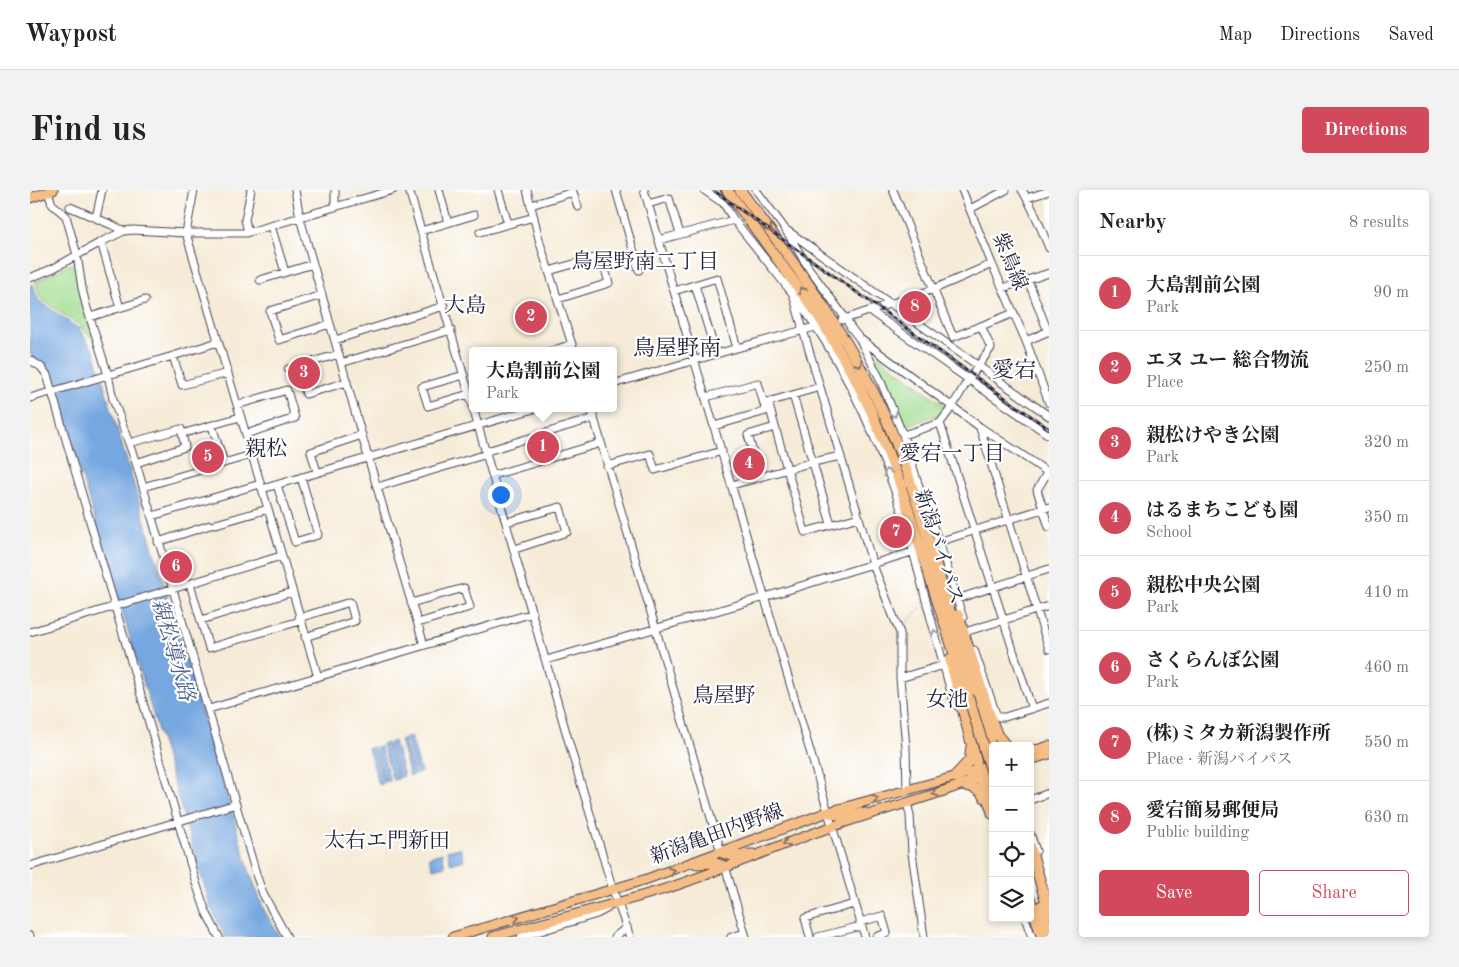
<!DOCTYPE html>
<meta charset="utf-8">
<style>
:root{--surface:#fff;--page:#f2f2f2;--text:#222;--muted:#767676;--line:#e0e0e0;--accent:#d1495b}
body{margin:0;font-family:"Old Standard TT","Noto Serif JP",serif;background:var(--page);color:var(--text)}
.controls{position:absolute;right:15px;bottom:15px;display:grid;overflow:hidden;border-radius:5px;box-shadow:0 2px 8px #0003}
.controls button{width:45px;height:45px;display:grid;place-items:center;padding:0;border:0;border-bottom:1px solid var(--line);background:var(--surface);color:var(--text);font:25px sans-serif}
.you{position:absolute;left:470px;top:304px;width:18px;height:18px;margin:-12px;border:4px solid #fff;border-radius:50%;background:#1a73e8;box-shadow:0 0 0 8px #1a73e833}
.badge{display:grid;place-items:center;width:32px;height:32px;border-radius:50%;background:var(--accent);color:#fff;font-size:16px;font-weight:700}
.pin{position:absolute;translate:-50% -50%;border:2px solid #fff;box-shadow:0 1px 5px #0006}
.popup{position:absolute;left:439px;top:157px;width:148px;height:65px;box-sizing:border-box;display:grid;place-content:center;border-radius:5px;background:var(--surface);filter:drop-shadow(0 1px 4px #0005);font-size:16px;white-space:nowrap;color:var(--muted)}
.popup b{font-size:19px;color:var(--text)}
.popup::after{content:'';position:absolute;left:50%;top:100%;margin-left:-10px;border:10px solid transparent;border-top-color:var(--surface)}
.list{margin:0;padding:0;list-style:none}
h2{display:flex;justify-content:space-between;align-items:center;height:65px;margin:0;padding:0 20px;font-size:21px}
h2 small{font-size:16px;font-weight:400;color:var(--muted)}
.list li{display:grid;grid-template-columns:32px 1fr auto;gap:15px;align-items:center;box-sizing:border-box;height:75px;padding:0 20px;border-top:1px solid var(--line)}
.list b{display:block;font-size:19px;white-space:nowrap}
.list p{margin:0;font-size:16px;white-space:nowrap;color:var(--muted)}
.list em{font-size:16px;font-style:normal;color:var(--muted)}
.actions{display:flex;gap:10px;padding:15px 20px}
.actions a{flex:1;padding:11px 0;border:1px solid var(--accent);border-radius:5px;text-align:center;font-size:18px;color:var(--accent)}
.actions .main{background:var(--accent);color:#fff}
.icon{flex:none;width:28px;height:28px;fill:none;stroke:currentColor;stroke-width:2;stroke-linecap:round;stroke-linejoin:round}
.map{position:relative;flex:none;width:1019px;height:747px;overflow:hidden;border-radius:5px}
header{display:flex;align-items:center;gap:30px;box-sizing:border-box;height:70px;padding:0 25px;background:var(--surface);border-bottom:1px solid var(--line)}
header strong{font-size:24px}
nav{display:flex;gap:28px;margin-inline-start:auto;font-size:18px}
.intro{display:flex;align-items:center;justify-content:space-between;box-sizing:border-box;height:120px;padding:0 30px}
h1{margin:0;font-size:35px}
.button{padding:12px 22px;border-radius:5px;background:var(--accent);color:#fff;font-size:18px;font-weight:700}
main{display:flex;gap:30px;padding:0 30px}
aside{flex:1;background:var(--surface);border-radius:5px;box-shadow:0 2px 8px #0003}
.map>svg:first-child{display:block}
.green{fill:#a3dd90;stroke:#628066}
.water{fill:#76a7e0;stroke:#4c648e}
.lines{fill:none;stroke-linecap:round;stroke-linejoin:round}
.stream{stroke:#76a7e0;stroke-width:1}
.minor-casing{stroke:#424052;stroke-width:9}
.major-casing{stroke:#424052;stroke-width:11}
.highway-casing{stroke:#424052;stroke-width:12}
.minor{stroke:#fff;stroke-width:7}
.major{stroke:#f6be87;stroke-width:9}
.highway{stroke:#f6be87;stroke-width:10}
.rail-casing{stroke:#22223b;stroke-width:3}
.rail{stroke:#fff;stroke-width:1;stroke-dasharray:4;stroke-linecap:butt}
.highway-bridge-casing{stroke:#424052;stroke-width:12;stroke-linecap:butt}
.highway-bridge{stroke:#f6be87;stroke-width:10}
.oneway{stroke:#8c7061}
.oneway2{stroke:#9c9ca7}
.labels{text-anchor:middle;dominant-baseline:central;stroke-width:4.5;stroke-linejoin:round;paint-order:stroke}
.street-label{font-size:20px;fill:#22223b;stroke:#fff}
.neighbourhood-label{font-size:21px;fill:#22223b;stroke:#fff}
.water-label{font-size:21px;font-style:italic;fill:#485e85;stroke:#fff}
.quarter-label{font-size:22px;fill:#22223b;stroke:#fff}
</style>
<header>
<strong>Waypost</strong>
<nav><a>Map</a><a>Directions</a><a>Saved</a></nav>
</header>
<div class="intro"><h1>Find us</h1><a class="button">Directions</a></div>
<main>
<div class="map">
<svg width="1019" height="747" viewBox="0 0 1019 747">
<rect width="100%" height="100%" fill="#fff"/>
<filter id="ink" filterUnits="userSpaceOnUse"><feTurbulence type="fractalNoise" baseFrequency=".02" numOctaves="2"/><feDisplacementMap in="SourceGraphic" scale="10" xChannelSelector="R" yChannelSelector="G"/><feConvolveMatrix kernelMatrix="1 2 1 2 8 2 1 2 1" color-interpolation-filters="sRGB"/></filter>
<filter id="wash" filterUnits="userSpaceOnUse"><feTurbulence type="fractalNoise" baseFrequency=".0096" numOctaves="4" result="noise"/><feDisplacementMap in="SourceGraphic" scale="20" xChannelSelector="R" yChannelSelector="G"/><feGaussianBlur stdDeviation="1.12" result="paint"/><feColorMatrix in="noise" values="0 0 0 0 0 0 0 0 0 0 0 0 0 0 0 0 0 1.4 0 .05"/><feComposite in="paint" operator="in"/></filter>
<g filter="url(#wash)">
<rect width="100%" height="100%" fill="#f6ebd7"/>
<path class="green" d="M 42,74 L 45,77 L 48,95 L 63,147 L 61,147 L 46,133 L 10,108 L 6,92 L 36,76 Z
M 841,161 L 916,216 L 911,224 L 872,237 L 839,163 Z
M 187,259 L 190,271 L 166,277 L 164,268 L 170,267 L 170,264 Z"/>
<path class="water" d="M 3,94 L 8,110 L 49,139 L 64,161 L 219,680 L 234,720 L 250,747 L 195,747 L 181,718 L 25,197 L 18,178 L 0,164 L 0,95 Z
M 381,546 L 391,582 L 386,584 L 376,548 Z
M 374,549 L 384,584 L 380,586 L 370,550 Z
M 364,551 L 374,586 L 369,588 L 359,553 Z
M 357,553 L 368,589 L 363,590 L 352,554 Z
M 350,556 L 360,591 L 355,592 L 345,557 Z
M 343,557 L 354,593 L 349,595 L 338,558 Z
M 430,658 L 434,670 L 421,674 L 417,661 Z
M 412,663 L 415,676 L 403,679 L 399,667 Z"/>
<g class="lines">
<path class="stream" d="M 873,443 C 873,433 884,425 891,418"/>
</g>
</g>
<g filter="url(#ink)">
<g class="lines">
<g class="minor-casing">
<path id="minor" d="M 164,0 L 156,43 L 288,487
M 265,0 L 270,28 L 293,109 L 338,267 L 394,455
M 379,0 L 443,217
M 409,0 L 418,33
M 468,0 L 478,34
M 497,0 L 510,53 L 544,161
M 586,0 L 609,80
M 614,0 L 835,747
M 674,0 L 690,11
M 685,0 L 704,30 L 763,104 L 773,140 L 843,375 L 870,443 L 870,488 L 876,557 L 877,600
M 726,0 L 755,39 L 780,80 L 816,129 L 821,138 L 829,148 L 950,237 L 1019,283
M 863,0 L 923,147 L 984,123
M 932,0 L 962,74 L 996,151 L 1019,213
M 992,0 C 1003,17 1011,38 1019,58
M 18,2 L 22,14 L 36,26 L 47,65 L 52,98 L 56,115 L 78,185 L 83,209 L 106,273 L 227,687 L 233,704 L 257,747
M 997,8 L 1019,1
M 618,14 L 639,8 L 650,44
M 501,15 L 543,2 L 548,17
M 40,17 L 82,35 L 94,41
M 305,17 L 305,0
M 940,19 L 976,0
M 66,28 L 72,0
M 241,36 L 255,82
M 391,41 L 444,25
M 758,41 L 1019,226
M 218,42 L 215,30 L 221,0
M 450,42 L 504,27
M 629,50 L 704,30
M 71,52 L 90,118
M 519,81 L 571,66 L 579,93 L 528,109
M 0,88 L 24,78 L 71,52 L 94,41 L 103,40 L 156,43 L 216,43 L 363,0
M 230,90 L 283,74
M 998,90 L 1018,142
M 665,95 L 686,164
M 973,98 L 1019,83
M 644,101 L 687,88 L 707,158
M 292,105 L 240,121 L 249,150 L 300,134
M 767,109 C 809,167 841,232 865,301 C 878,338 887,377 897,414 C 906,447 915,480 924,513 L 933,521
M 840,121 L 1019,245
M 60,127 L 115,110
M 812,130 L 904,99 L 962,74
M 829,148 L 849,187 L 873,245 L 896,319 L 909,352 L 933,428
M 305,150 L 414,116
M 996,151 L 1019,141
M 521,161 L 542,154
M 143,166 L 152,195 L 198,183
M 0,170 L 11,177 L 17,185 L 167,696 L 176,722 L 189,747
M 311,173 L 421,140
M 267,176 L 276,204 L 317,192
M 258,179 L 309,164
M 434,185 L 392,197 L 398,216 L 439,204
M 583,194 L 707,158 L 789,136
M 790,197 L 738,212 L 775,342 L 829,327
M 763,205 L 801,334
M 676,207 L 728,193 L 736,221 L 684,236
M 0,208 L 143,166 L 188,152
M 207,215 L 257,200 L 265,228 L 216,244
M 443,218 L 548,584 L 583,700 L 600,747
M 561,218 L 691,662
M 910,233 L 1002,519
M 182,236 L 194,273
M 950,238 L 1019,459
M 158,242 L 210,227
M 873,245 L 910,233 L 922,217 L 938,190 L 961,158 L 951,136
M 99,253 L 151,239 L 155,257 L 106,273
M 457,261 L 564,228
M 577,276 L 620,264 L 625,280 L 692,261
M 287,282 L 281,262 L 332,245
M 1017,283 L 1007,300 L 1019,337
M 464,285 L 571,253
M 730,286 L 718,245 L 745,237
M 247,295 L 265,352 L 288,345 L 271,287
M 702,295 L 783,272 L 811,266
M 113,297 L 221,265
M 347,297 L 457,264
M 232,299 L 507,218
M 122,326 L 230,294
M 477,332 L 530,317 L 537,342 L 485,359
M 186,334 L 238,319
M 128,352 L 180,335
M 905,353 L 1019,317
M 160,394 L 179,458 L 270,431
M 927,409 L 1019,379
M 381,413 L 434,398 L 440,417 L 388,433
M 269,428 L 320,412 L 325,431 L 275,447
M 171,430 L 262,402
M 938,441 L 1019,416
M 0,442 L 251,366
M 944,460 L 966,524 L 969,527 L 975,527 L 1019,513
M 516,470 L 735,407 L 885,361
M 870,488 L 914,475
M 179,519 L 503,423
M 1000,610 L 1019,603
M 877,613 L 880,625 L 882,663 L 894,747
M 1000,643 L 1006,661
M 0,676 L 206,614
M 695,676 L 716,747
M 995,728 L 1002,747
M 830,732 L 852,726 L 857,743 L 846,747
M 0,746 L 0,747
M 491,747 L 567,724 L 578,718
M 585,747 L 597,737
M 701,747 L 715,743
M 780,747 L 775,728 L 824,714
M 788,747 L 831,736"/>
</g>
<g class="major-casing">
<path id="major" d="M 0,8 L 23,0
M 1000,562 L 1019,556
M 1000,570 L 1019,564
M 798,622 C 809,629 823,622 836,623
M 691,662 C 700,669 713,663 723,664
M 666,674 L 686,673 L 695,676
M 423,747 L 617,689 L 798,622 L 924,587 L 963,575
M 463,747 C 521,730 580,716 638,698 C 693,680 746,656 801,637 C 855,618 911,605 963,582"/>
</g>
<g class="highway-casing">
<path id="highway" d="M 697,0 L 789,126 L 827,192 L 842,223 L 869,291 L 938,506
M 710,0 C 762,70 814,139 851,218 C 875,268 890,322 906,375 C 925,438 943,500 963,563
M 928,425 L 961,529 L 967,545 L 976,556
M 920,469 L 948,579 L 963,624
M 1000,560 L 1006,560
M 924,587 L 940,570 L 941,559
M 931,594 C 941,597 950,598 954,607
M 1000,657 L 1019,722
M 1000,709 L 1012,747
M 1011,716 L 1019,741"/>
</g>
<use href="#minor" class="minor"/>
<use href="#major" class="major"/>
<use href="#highway" class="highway"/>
<g class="rail-casing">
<path id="rail" d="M 683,0 L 1019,239"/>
</g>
<use href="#rail" class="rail"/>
<g class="highway-bridge-casing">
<path id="highway-bridge" d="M 938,506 L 963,586"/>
</g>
<use href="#highway-bridge" class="highway-bridge"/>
</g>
<defs><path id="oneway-chevron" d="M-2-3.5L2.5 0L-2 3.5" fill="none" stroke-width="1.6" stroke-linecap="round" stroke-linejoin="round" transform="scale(1.25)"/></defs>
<g class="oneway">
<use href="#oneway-chevron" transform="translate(739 39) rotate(53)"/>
<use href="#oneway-chevron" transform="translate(772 100) rotate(-125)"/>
<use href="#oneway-chevron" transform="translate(829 174) rotate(61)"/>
<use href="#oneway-chevron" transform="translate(905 603) rotate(161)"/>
<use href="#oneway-chevron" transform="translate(845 609) rotate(-15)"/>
<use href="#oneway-chevron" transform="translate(756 653) rotate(159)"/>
<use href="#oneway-chevron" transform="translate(642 681) rotate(-20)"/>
<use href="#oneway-chevron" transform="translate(486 728) rotate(-16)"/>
</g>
<g class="oneway2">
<use href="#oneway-chevron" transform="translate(864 224) rotate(67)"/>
<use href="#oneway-chevron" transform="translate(857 282) rotate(-112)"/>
<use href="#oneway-chevron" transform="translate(905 443) rotate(-106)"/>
</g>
</g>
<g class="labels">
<g class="street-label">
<text transform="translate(979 72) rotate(67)">紫鳥線</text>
<text transform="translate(908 357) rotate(72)">新潟バイパス</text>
<text transform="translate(687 645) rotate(-20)">新潟亀田内野線</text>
</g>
<g class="neighbourhood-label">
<text x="615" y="72">鳥屋野南二丁目</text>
<text x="435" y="116">大島</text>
<text x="236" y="259">親松</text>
<text x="922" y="264">愛宕一丁目</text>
<text x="694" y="506">鳥屋野</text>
<text x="917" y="510">女池</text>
<text x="357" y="651">太右エ門新田</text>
</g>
<g class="water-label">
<text transform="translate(142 460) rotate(74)">親松導水路</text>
</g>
<g class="quarter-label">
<text x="647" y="159">鳥屋野南</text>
<text x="984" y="181">愛宕</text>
</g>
</g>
</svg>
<div class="controls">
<button>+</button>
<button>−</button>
<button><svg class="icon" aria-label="locate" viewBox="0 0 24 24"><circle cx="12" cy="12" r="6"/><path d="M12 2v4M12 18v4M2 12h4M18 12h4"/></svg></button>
<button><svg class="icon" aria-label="layers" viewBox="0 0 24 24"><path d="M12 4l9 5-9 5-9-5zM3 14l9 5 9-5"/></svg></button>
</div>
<div class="you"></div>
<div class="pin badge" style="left:513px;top:257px">1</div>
<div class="popup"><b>大島割前公園</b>Park</div>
<div class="pin badge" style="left:501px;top:127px">2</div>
<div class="pin badge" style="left:274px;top:183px">3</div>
<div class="pin badge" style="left:719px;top:274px">4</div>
<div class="pin badge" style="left:178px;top:267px">5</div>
<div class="pin badge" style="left:146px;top:377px">6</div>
<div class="pin badge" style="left:866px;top:342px">7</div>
<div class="pin badge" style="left:885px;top:117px">8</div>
</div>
<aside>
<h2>Nearby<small>8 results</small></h2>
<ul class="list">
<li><span class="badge">1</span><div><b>大島割前公園</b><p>Park</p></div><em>90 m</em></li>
<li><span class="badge">2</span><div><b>エヌ ユー 総合物流</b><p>Place</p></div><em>250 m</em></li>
<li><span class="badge">3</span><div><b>親松けやき公園</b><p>Park</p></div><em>320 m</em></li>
<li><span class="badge">4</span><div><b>はるまちこども園</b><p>School</p></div><em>350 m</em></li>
<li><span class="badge">5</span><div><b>親松中央公園</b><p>Park</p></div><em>410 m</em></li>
<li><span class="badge">6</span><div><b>さくらんぼ公園</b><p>Park</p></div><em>460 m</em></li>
<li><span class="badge">7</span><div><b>(株)ミタカ新潟製作所</b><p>Place · 新潟バイパス</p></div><em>550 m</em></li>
<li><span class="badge">8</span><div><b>愛宕簡易郵便局</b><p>Public building</p></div><em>630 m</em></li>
</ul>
<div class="actions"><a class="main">Save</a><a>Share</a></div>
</aside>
</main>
